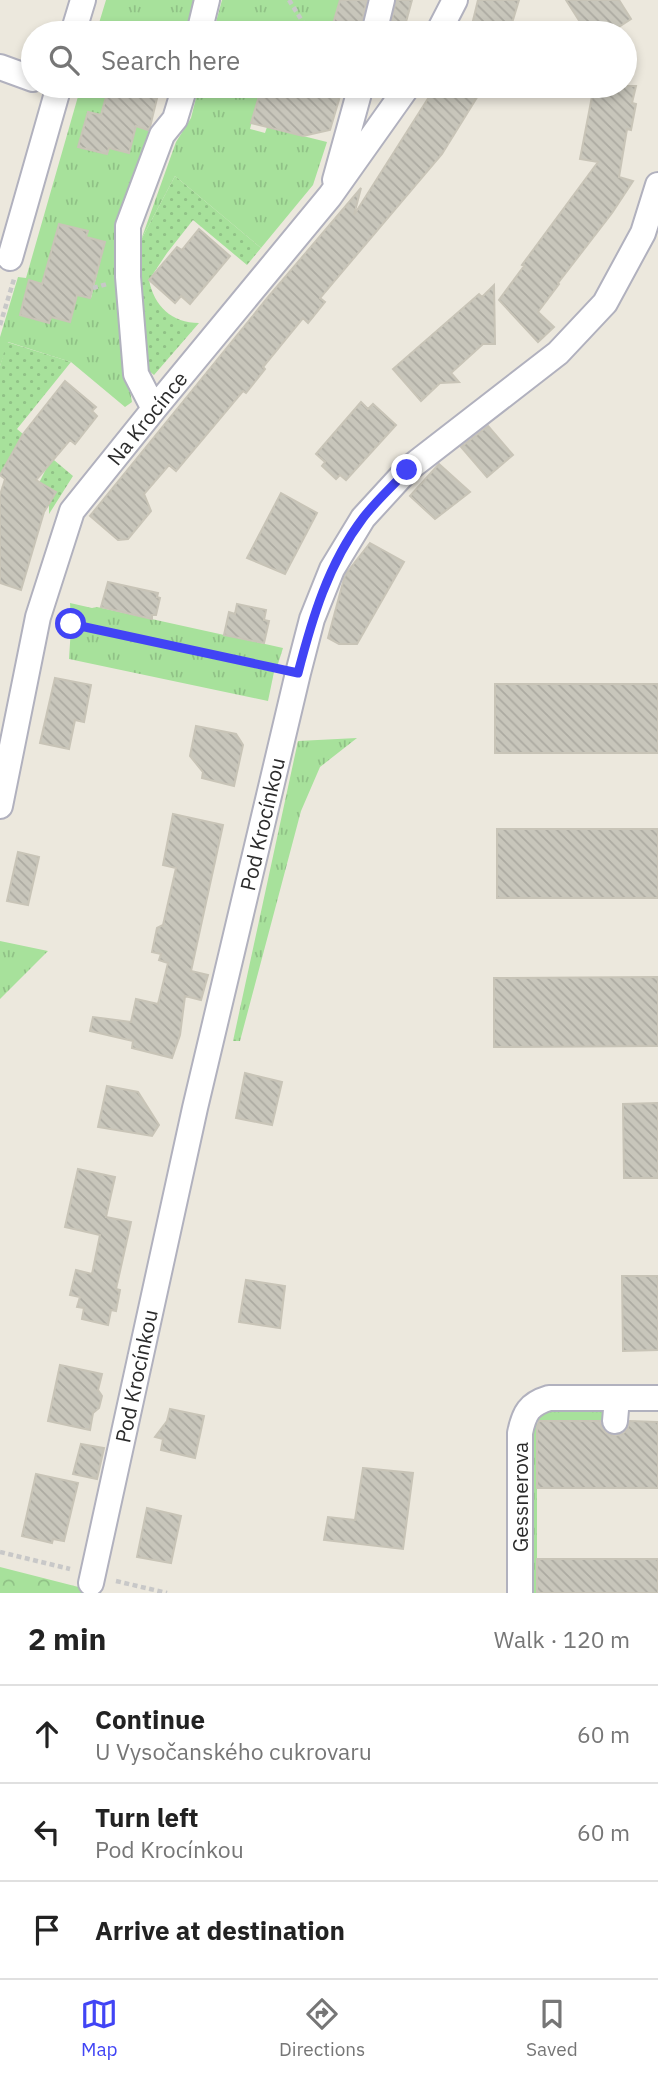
<!DOCTYPE html>
<meta charset="utf-8">
<style>
:root{--surface:#fff;--page:#f6f6f6;--text:#222;--muted:#767676;--line:#e0e0e0;--accent:#4144f5}
body{margin:0;font-family:"IBM Plex Sans",sans-serif;background:var(--page);color:var(--text)}
.stop{position:absolute;width:21px;height:21px;margin:-16px;border:5px solid #4144f5;border-radius:50%;background:#fff}
.stop.end{background:#4144f5;border-color:#fff;box-shadow:0 2px 7px #0008}
.list{margin:0;padding:0;list-style:none}
h2{display:flex;justify-content:space-between;align-items:center;height:91px;margin:0;padding:0 28px;font-size:30px}
h2 small{font-size:23px;font-weight:400;color:var(--muted)}
.list li{display:grid;grid-template-columns:46px 1fr auto;gap:21px;align-items:center;box-sizing:border-box;height:98px;padding:0 28px;border-top:2px solid var(--line)}
.list b{display:block;font-size:26px;white-space:nowrap}
.list p{margin:0;font-size:23px;white-space:nowrap;color:var(--muted)}
.list em{font-size:23px;font-style:normal;color:var(--muted)}
.icon{flex:none;width:38px;height:38px;fill:none;stroke:currentColor;stroke-width:2;stroke-linecap:round;stroke-linejoin:round}
.map{position:relative;flex:none;width:658px;height:1593px;overflow:hidden}
.search{position:absolute;background:var(--surface);box-shadow:0 4px 10px #0003;left:21px;right:21px;top:21px;height:77px;display:flex;align-items:center;gap:18px;box-sizing:border-box;padding:0 24px;border-radius:38px;color:var(--muted);font-size:26px}
.sheet{height:385px;background:var(--surface)}
nav{display:flex;justify-content:space-around;align-items:center;box-sizing:border-box;height:98px;border-top:2px solid var(--line);background:var(--surface);font-size:19px;color:var(--muted)}
nav a{display:grid;justify-items:center;gap:4px}
nav .on{color:var(--accent)}
.map>svg:first-child{display:block}
.grass{fill:url(#grass-tufts);fill-rule:evenodd}
.forest{fill:url(#forest-crowns)}
.garden{fill:url(#garden-dots)}
.building{fill:url(#building-back-hatch);stroke:#c8c4b7;stroke-width:2}
.lines{fill:none;stroke-linecap:round;stroke-linejoin:round}
.minor-casing{stroke:#b1b1be;stroke-width:28}
.path{stroke:#c8c8c8;stroke-width:4.5;stroke-dasharray:5 3.5;stroke-linecap:butt}
.minor{stroke:#fff;stroke-width:24}
.route{stroke:#4144f5;stroke-width:9}
.labels{text-anchor:middle;dominant-baseline:central;stroke-width:6;stroke-linejoin:round;paint-order:stroke}
.street-label{font-size:21px;fill:#2b2b2b;stroke:#fff}
</style>
<div class="map">
<svg width="658" height="1593" viewBox="0 0 658 1593">
<defs>
<pattern id="grass-tufts" width="24" height="20" patternUnits="userSpaceOnUse" patternTransform="scale(1.75)"><rect width="24" height="20" fill="#a7e19b"/><path d="M3 7l-1-3M5 7V3M7 7l1-3M15 17l-1-3M17 17v-4M19 17l1-3" fill="none" stroke="#90c186"/></pattern>
<pattern id="forest-crowns" width="20" height="18" patternUnits="userSpaceOnUse" patternTransform="scale(1.75)"><rect width="20" height="18" fill="#a7e19b"/><path d="M2 6a3 3 0 1 1 6 0M12 15a3 3 0 1 1 6 0" fill="none" stroke="#90c186"/></pattern>
<pattern id="garden-dots" width="8" height="8" patternUnits="userSpaceOnUse" patternTransform="scale(1.75)"><rect width="8" height="8" fill="#a7e19b"/><path d="M2 2h.1M6 6h.1" fill="none" stroke="#90c186" stroke-width="1.8" stroke-linecap="round"/></pattern>
<pattern id="building-back-hatch" width="6" height="6" patternUnits="userSpaceOnUse" patternTransform="scale(1.75)"><rect width="6" height="6" fill="#c8c6bb"/><path d="M-1 5l2 2M0 0l6 6M5-1l2 2" fill="none" stroke="#acaaa1"/></pattern>
</defs>
<rect width="100%" height="100%" fill="#ece8dd"/>
<path class="grass" d="M 106,0 L 199,0 L 189,33 L 96,33 Z
M 222,0 L 340,0 L 331,33 L 213,33 Z
M 81,86 L 109,86 L 101,115 L 88,112 L 78,147 L 107,154 L 109,148 L 128,153 L 136,126 L 149,130 L 138,171 L 123,351 L 132,402 L 125,407 L 71,362 L 8,342 L 0,366 L 0,337 L 18,277 L 26,278 ZM 59,224 L 87,231 L 86,237 L 105,242 L 91,298 L 77,295 L 70,322 L 51,317 L 49,323 L 21,315 L 29,281 L 42,284 Z
M 199,86 L 276,86 L 273,97 L 259,94 L 250,129 L 265,133 L 267,127 L 327,142 L 313,185 L 261,248 L 175,176 L 141,240 L 176,142 L 191,118 Z
M 70,603 L 92,608 L 97,607 L 283,648 L 277,667 L 71,621 Z
M 71,627 L 274,672 L 268,701 L 69,659 Z
M 357,738 L 320,767 L 301,811 L 240,1041 L 233,1041 L 298,741 Z
M 0,941 L 48,951 L 0,999 Z
M 543,1410 L 604,1410 L 605,1421 L 537,1421 L 537,1593 L 527,1593 L 526,1436 Z"/>
<path class="forest" d="M 0,1567 L 102,1593 L 0,1593 Z"/>
<path class="garden" d="M 175,176 L 261,248 L 247,265 L 193,220 L 167,253 L 149,280 C 154,306 172,323 199,323 L 154,375 L 148,370 L 143,338 L 140,286 L 141,240 Z
M 7,342 L 71,362 L 17,429 L 73,476 L 49,514 L 49,506 L 33,497 L 56,492 L 39,483 L 47,467 L 15,449 L 0,475 L 0,366 Z"/>
<path class="building" d="M 340,0 L 367,0 L 360,31 L 333,24 Z
M 396,0 L 412,0 L 403,33 L 389,33 Z
M 478,0 L 519,0 L 509,33 L 470,33 Z
M 566,0 L 619,0 L 631,19 L 611,32 L 607,25 L 593,33 L 587,33 Z
M 109,86 L 160,86 L 150,127 L 148,130 L 136,126 L 129,153 L 109,148 L 107,154 L 78,147 L 88,112 L 101,115 Z
M 262,86 L 343,86 L 330,130 L 303,136 L 251,123 Z
M 436,86 L 484,86 L 442,154 L 320,298 L 325,302 L 308,323 L 303,318 L 263,367 L 265,369 L 246,393 L 243,391 L 176,471 L 169,465 L 144,494 L 151,511 L 128,539 L 118,540 L 90,516 L 269,296 L 361,188 L 354,215 Z
M 594,86 L 636,86 L 632,103 L 636,104 L 631,130 L 627,129 L 619,177 L 633,181 L 612,213 L 558,283 L 559,284 L 538,312 L 554,327 L 538,342 L 499,300 L 524,266 L 522,265 L 598,162 L 580,159 Z
M 59,224 L 88,231 L 86,237 L 105,242 L 90,298 L 77,295 L 70,322 L 51,317 L 49,323 L 20,315 L 29,280 L 42,284 Z
M 199,229 L 230,256 L 190,304 L 181,296 L 175,303 L 149,280 L 177,247 L 182,250 Z
M 494,285 L 495,344 L 483,344 L 451,373 L 459,382 L 440,383 L 421,401 L 393,369 L 479,294 L 482,297 Z
M 65,381 L 96,407 L 92,411 L 97,416 L 75,444 L 70,440 L 36,480 L 56,492 L 44,512 L 21,590 L 0,583 L 0,495 L 5,479 L 0,475 L 23,434 Z
M 361,402 L 368,409 L 373,404 L 396,425 L 346,480 L 340,475 L 336,479 L 322,466 L 325,462 L 316,454 Z
M 488,426 L 513,455 L 487,477 L 461,447 Z
M 439,464 L 470,492 L 435,519 L 410,496 Z
M 281,493 L 317,513 L 285,574 L 247,558 Z
M 370,543 L 404,562 L 357,644 L 339,644 L 328,638 L 345,575 Z
M 108,582 L 158,593 L 157,597 L 160,598 L 156,615 L 152,615 L 152,619 L 101,607 Z
M 237,604 L 266,610 L 264,620 L 269,621 L 264,643 L 224,635 L 229,612 L 235,614 Z
M 55,678 L 91,685 L 84,722 L 75,720 L 69,749 L 40,743 Z
M 495,684 L 658,684 L 658,753 L 495,753 Z
M 196,726 L 236,734 L 240,740 L 243,745 L 234,786 L 202,778 L 203,772 L 190,756 Z
M 173,814 L 223,825 L 191,971 L 208,975 L 201,1000 L 185,996 L 180,1035 L 172,1058 L 132,1048 L 133,1041 L 90,1031 L 93,1017 L 131,1022 L 136,999 L 158,1004 L 168,963 L 159,960 L 161,954 L 152,952 L 157,928 L 163,925 L 176,868 L 163,865 Z
M 497,829 L 658,829 L 658,898 L 497,898 Z
M 18,852 L 39,857 L 28,905 L 7,901 Z
M 658,977 L 658,1046 L 494,1047 L 494,978 Z
M 245,1073 L 282,1082 L 272,1125 L 236,1118 Z
M 107,1086 L 138,1092 L 159,1125 L 152,1136 L 98,1127 Z
M 658,1103 L 658,1178 L 624,1178 L 623,1104 Z
M 78,1169 L 115,1177 L 106,1217 L 131,1222 L 116,1289 L 120,1290 L 116,1311 L 111,1310 L 108,1325 L 82,1319 L 84,1308 L 77,1307 L 80,1297 L 70,1295 L 76,1270 L 92,1274 L 100,1235 L 65,1227 Z
M 622,1276 L 658,1276 L 658,1350 L 623,1351 Z
M 246,1280 L 285,1286 L 280,1328 L 239,1322 Z
M 60,1365 L 102,1374 L 98,1390 L 102,1396 L 99,1408 L 93,1413 L 90,1430 L 48,1421 Z
M 170,1409 L 204,1416 L 195,1458 L 161,1450 L 163,1439 L 155,1437 L 167,1421 Z
M 539,1421 L 600,1421 L 602,1428 L 606,1433 L 614,1436 L 622,1434 L 627,1430 L 630,1421 L 658,1422 L 658,1488 L 537,1488 L 537,1427 Z
M 81,1444 L 104,1448 L 97,1479 L 73,1474 Z
M 363,1468 L 413,1473 L 403,1549 L 324,1540 L 328,1517 L 355,1520 Z
M 36,1474 L 78,1483 L 64,1541 L 53,1539 L 52,1543 L 22,1536 Z
M 147,1508 L 181,1516 L 171,1563 L 137,1557 Z
M 537,1559 L 658,1559 L 658,1593 L 537,1593 Z"/>
<g class="lines">
<g class="minor-casing">
<path id="minor" d="M 73,33 L 83,0
M 199,33 L 207,0
M 374,33 L 382,0
M 438,33 L 455,0
M 0,67 L 33,79
M 335,180 L 361,86
M 10,258 L 59,86
M 154,409 L 136,374 L 128,277 L 128,226 L 162,135 L 175,119 L 185,86
M 0,806 L 38,617 L 72,511 L 154,409 L 330,196 L 408,86
M 615,1421 L 617,1398
M 91,1583 L 195,1108 L 298,673 L 312,619 L 332,569 L 363,518 L 407,470 L 558,353 L 605,303 L 643,233 L 658,185
M 520,1593 L 520,1433 C 524,1413 529,1404 549,1398 L 658,1398"/>
</g>
<path class="path" d="M 289,0 L 304,24 L 344,33
M 93,288 L 107,284
M 0,325 L 14,279
M 71,624 L 276,668
M 0,1552 L 70,1569
M 116,1581 L 167,1593"/>
<use href="#minor" class="minor"/>
</g>
<g class="lines">
<path class="route" d="M 71,624 L 298,673 C 312,619 328,564 363,518 C 376,501 393,486 407,470"/>
</g>
<g class="labels">
<g class="street-label">
<text transform="translate(147 418) rotate(-51)">Na Krocínce</text>
<text transform="translate(262 824) rotate(-77)">Pod Krocínkou</text>
<text transform="translate(136 1376) rotate(-78)">Pod Krocínkou</text>
<text transform="translate(520 1497) rotate(-90)">Gessnerova</text>
</g>
</g>
</svg>
<div class="stop" style="left:71px;top:624px"></div>
<div class="stop end" style="left:407px;top:470px"></div>
<div class="search"><svg class="icon" aria-label="search" viewBox="0 0 24 24"><circle cx="10" cy="10" r="6"/><path d="M15 15l6 6"/></svg>Search here</div>
</div>
<section class="sheet">
<h2>2 min<small>Walk · 120 m</small></h2>
<ul class="list">
<li><svg class="icon" aria-label="ahead" viewBox="0 0 24 24"><path d="M12 20V5M6 11l6-6 6 6"/></svg><div><b>Continue</b><p>U Vysočanského cukrovaru</p></div><em>60 m</em></li>
<li><svg class="icon" aria-label="left" viewBox="0 0 24 24"><path d="M17 20v-9H6M10 6l-5 5 5 5"/></svg><div><b>Turn left</b><p>Pod Krocínkou</p></div><em>60 m</em></li>
<li><svg class="icon" aria-label="arrive" viewBox="0 0 24 24"><path d="M6 21V4h12l-3 4 3 4H6"/></svg><div><b>Arrive at destination</b></div></li>
</ul>
</section>
<nav>
<a class="on"><svg class="icon" aria-label="map" viewBox="0 0 24 24"><path d="M3 6l6-2 6 2 6-2v14l-6 2-6-2-6 2zM9 4v14M15 6v14"/></svg>Map</a>
<a><svg class="icon" aria-label="directions" viewBox="0 0 24 24"><path d="M12 3l9 9-9 9-9-9zM9 14v-3h6M13 9l2 2-2 2"/></svg>Directions</a>
<a><svg class="icon" aria-label="saved" viewBox="0 0 24 24"><path d="M7 4h10v16l-5-4-5 4z"/></svg>Saved</a>
</nav>
